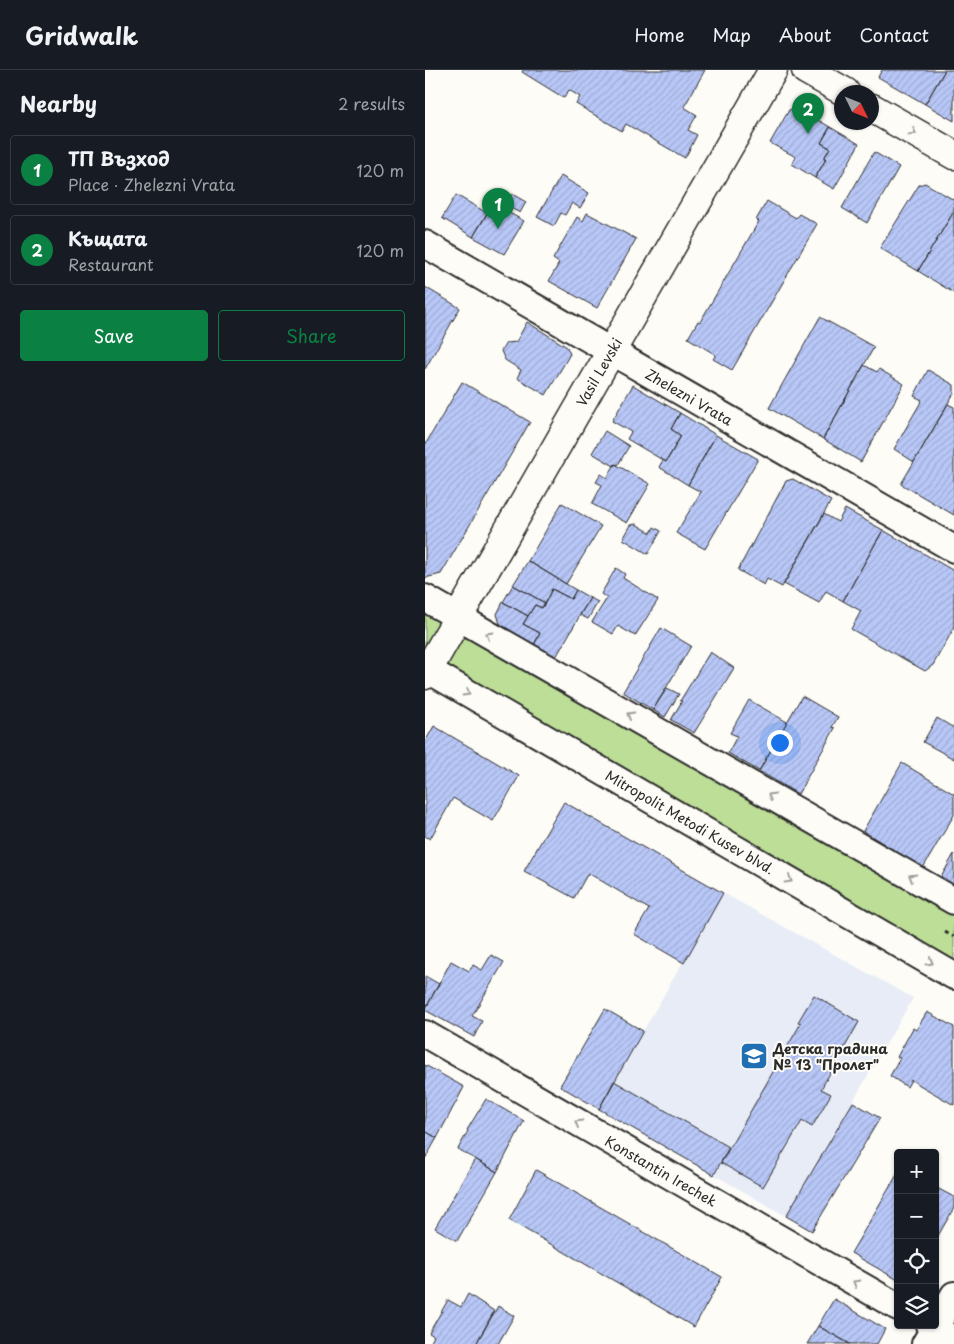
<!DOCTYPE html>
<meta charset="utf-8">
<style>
:root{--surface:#171b24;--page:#242831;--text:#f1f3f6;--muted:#9ea1a6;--line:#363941;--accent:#0b8043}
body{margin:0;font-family:"Playpen Sans",sans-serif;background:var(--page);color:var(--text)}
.controls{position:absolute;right:15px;bottom:15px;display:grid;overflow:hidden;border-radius:5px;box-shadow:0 1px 4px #0004}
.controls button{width:45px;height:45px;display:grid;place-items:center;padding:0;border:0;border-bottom:1px solid var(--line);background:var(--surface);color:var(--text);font:25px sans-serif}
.compass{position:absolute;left:409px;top:15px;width:45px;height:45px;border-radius:50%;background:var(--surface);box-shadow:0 1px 4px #0004;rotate:133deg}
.you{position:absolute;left:354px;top:672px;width:18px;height:18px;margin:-12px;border:4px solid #fff;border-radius:50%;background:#1a73e8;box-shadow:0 0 0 8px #1a73e833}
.badge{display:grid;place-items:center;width:32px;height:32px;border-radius:50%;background:var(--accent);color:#fff;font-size:16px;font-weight:700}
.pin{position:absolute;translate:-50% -41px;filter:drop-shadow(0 1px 2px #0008)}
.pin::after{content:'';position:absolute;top:26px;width:18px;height:15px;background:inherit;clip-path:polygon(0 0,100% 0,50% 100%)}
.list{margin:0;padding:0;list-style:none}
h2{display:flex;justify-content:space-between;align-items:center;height:65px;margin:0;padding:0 20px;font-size:21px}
h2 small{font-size:16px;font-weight:400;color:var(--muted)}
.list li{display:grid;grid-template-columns:32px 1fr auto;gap:15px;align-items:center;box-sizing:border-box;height:70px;margin:0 10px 10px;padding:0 10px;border:1px solid var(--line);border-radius:5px}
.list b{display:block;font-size:19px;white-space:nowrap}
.list p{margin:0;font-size:16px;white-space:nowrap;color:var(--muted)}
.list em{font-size:16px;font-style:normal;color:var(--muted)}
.actions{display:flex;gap:10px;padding:15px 20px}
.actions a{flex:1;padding:11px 0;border:1px solid var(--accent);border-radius:5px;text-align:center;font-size:18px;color:var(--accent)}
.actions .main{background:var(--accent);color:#fff}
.icon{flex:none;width:28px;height:28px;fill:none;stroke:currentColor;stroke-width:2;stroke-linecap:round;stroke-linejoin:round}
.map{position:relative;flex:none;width:529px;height:1274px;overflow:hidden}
header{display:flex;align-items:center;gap:30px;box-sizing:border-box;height:70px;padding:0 25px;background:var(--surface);border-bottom:1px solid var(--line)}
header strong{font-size:24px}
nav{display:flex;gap:28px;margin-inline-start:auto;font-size:18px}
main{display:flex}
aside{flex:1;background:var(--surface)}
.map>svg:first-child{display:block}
.built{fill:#e8ecf7}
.park{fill:#bdde97;stroke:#748461}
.building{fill:url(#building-hatch);stroke:#2b2b2b}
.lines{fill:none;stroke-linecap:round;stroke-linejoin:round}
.minor-casing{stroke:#2b2b2b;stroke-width:30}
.tertiary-casing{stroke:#2b2b2b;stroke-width:31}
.path{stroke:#2b2b2b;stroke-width:3;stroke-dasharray:4 4;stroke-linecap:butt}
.minor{stroke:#fdfcf7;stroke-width:26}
.tertiary{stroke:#fdfcf7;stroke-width:28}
.oneway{stroke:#9e9e9b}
.labels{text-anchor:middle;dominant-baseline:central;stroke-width:4;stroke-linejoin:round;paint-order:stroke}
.street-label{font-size:14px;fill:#2b2b2b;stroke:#fdfcf7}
.poi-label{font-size:14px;font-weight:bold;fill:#2b2b2b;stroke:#fdfcf7;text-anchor:start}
</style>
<header>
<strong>Gridwalk</strong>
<nav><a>Home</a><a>Map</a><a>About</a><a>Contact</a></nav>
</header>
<main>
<aside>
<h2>Nearby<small>2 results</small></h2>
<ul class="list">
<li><span class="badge">1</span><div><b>ТП Възход</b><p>Place · Zhelezni Vrata</p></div><em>120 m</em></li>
<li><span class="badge">2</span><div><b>Къщата</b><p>Restaurant</p></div><em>120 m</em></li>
</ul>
<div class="actions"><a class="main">Save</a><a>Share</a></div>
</aside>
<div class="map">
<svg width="529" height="1274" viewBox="0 0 529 1274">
<defs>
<pattern id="building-hatch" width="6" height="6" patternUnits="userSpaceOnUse" patternTransform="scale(1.25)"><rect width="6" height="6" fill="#b8c7f7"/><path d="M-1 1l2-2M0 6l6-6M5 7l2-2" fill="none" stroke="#9eabd4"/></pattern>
</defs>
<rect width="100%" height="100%" fill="#fdfcf7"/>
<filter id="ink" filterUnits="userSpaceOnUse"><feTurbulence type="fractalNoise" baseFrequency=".02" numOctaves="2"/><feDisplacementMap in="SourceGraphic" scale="10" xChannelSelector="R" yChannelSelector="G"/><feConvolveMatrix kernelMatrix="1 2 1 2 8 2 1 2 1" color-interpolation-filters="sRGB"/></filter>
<g filter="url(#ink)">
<path class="built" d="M 298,823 L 488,928 L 361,1146 L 174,1039 L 218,961 Z"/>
<path class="park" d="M 0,528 L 529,831 L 529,906 L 0,598 Z"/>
<path class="building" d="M 98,0 L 280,0 L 259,37 L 272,45 L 263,60 L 272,65 L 260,88 L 201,54 L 197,61 L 151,34 L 155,27 L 144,20 L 139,28 L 97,2 Z
M 457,0 L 520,0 L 500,34 L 453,7 Z
M 520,0 L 529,0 L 529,51 L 500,34 Z
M 371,37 L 405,57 L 396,73 L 405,78 L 399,88 L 401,89 L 390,108 L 367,94 L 371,87 L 345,73 L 364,40 Z
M 405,57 L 434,74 L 409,119 L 390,108 L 401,89 L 399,88 L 405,78 L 396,73 Z
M 449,82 L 474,97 L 442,153 L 417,138 Z
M 136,106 L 164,123 L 155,138 L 147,133 L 140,145 L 136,143 L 129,156 L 112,147 Z
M 500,113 L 529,130 L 529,141 L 493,201 L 455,178 L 494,115 Z
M 87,124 L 101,132 L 95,143 L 80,135 Z
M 31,125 L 62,143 L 48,167 L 17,148 Z
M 342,131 L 371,148 L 374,144 L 392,154 L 307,300 L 288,289 L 291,285 L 263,268 L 273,251 L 275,252 L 334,151 L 331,150 Z
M 68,134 L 99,151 L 79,184 L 48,167 Z
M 529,141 L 529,223 L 493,201 Z
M 162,143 L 211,169 L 172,238 L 124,211 L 134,193 L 128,189 L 152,147 L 158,151 Z
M 0,217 L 35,238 L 0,299 Z
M 395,247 L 449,277 L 398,369 L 344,338 Z
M 102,252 L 142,277 L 145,284 L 121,325 L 92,308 L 96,300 L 80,290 L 76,281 L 81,273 L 91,272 Z
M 439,295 L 452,302 L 454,299 L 479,314 L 436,392 L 398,369 Z
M 503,300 L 529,315 L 529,323 L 489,392 L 469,379 L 497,330 L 489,326 Z
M 37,312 L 105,352 L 16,504 L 0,508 L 0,375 Z
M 208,315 L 255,343 L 246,359 L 256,366 L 241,392 L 202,369 L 206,362 L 187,351 Z
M 523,334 L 529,337 L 529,445 L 476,414 Z
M 255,343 L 291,365 L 263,415 L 234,397 L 238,390 L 241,392 L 256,366 L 246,359 Z
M 180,361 L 204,376 L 193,395 L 190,394 L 189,396 L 167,383 Z
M 291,365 L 333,389 L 280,479 L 251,463 L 276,422 L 263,415 Z
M 190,394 L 225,414 L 202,453 L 167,434 L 177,415 L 171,412 L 176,404 L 182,408 Z
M 368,409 L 406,431 L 357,517 L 342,509 L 339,515 L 313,500 L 361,411 Z
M 137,433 L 176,456 L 141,514 L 103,491 Z
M 420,439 L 458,460 L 418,531 L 401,521 L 394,533 L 359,514 L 399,444 L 413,452 Z
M 211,454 L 226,463 L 229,457 L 236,461 L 223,484 L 198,469 L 206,455 Z
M 458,460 L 529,501 L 529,558 L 508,595 L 500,601 L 426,559 L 436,541 L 418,531 Z
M 103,491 L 151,520 L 146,529 L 127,519 L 120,533 L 88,515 Z
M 191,498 L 200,504 L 198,508 L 233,530 L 210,566 L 193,556 L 188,564 L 167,552 L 182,528 L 176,524 Z
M 88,515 L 120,533 L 117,538 L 110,535 L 103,546 L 78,532 Z
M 127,519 L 146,529 L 151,520 L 165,528 L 131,587 L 109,575 L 115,563 L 98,554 L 110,535 L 117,538 Z
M 165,528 L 173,532 L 163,549 L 155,545 Z
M 78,532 L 103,546 L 98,554 L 115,563 L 109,575 L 75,554 L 72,544 Z
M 236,558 L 266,576 L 228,640 L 198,622 Z
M 285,582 L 309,598 L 269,663 L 246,650 L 257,631 L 255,631 Z
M 242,618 L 254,624 L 240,647 L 228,640 Z
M 377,626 L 413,647 L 407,657 L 410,658 L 373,724 L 334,701 Z
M 324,630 L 362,652 L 334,701 L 303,683 L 312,666 L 305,663 Z
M 512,648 L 529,658 L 529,689 L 498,672 Z
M 9,656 L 94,706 L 68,751 L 28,728 L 5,769 L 0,766 L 0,672 Z
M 477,693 L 529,724 L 529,745 L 498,798 L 438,761 Z
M 139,732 L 298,823 L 259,893 L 209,864 L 224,839 L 163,803 L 149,828 L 99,801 Z
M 529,784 L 529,817 L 515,809 Z
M 66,885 L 79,892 L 47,946 L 57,951 L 49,967 L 0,940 L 26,891 L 44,901 L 48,895 L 57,900 Z
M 0,906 L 14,914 L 0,939 Z
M 389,925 L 434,952 L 396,1019 L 406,1024 L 387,1057 L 377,1051 L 338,1117 L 296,1093 L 376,953 L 373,952 Z
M 180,939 L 218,961 L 174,1039 L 135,1016 Z
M 502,942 L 529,957 L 529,1035 L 486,1010 L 482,1017 L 465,1006 L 475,988 L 472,987 L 488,958 L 491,960 Z
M 0,995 L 39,1017 L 12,1068 L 0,1061 Z
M 189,1011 L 304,1077 L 289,1105 L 174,1039 Z
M 61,1029 L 99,1051 L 72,1102 L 33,1079 L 43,1061 L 42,1060 Z
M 428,1032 L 455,1048 L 387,1161 L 361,1146 Z
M 0,1061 L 12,1068 L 0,1089 Z
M 50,1089 L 72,1102 L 32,1171 L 10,1158 Z
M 111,1100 L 297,1207 L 269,1257 L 84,1150 Z
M 473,1103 L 473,1210 L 426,1183 Z
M 510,1117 L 529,1127 L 529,1138 L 510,1171 Z
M 43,1224 L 69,1241 L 51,1274 L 5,1274 L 9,1266 L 4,1263 L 23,1230 L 36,1237 Z
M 409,1229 L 460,1259 L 452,1274 L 425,1274 L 393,1256 Z
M 73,1236 L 89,1246 L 73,1274 L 51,1274 Z
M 393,1256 L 425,1274 L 382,1274 Z"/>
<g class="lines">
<g class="minor-casing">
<path id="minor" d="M 0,174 L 529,479
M 0,528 L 529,831
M 0,598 L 529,906
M 0,964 L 473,1237
M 504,1255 L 529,1270
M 500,1274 L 529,1225"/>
</g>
<g class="tertiary-casing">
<path id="tertiary" d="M 381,0 L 420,22
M 447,38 L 529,85
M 0,605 L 348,0"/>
</g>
<path class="path" d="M 520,862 L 529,867"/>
<use href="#minor" class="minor"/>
<use href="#tertiary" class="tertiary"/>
</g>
<defs><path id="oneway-chevron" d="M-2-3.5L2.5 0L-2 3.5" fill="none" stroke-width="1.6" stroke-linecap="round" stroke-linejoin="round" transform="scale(1.25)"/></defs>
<g class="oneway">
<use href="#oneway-chevron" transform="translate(488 62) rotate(30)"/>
<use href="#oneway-chevron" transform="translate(64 565) rotate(-150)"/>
<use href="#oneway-chevron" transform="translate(42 623) rotate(30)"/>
<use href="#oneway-chevron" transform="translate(205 645) rotate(-150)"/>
<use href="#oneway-chevron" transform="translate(346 726) rotate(-150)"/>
<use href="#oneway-chevron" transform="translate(487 807) rotate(-150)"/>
<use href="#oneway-chevron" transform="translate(364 810) rotate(30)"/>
<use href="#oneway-chevron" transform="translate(505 892) rotate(30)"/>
<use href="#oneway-chevron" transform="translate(153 1053) rotate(-150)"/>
<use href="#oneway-chevron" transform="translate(431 1213) rotate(-150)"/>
</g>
</g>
<defs>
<g id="school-square" transform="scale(1.4375)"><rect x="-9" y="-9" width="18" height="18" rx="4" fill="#1f6fb2" stroke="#fdfcf7"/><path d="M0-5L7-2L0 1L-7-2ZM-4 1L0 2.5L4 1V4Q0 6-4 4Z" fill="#fff"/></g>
</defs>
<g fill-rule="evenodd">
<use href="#school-square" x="329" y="986"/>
</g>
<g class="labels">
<g class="street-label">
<text transform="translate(174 302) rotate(-60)">Vasil Levski</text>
<text transform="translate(264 327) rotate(30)">Zhelezni Vrata</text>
<text transform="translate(265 752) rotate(30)">Mitropolit Metodi Kusev blvd.</text>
<text transform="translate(236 1101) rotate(30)">Konstantin Irechek</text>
</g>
<g class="poi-label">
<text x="348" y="978">Детска градина<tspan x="348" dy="16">№ 13 "Пролет"</tspan></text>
</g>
</g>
</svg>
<div class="controls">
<button>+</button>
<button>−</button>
<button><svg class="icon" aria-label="locate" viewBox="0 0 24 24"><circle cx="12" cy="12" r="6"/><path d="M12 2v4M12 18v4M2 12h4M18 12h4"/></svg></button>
<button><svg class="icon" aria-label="layers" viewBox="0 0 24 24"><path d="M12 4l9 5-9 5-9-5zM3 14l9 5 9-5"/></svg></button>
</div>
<svg class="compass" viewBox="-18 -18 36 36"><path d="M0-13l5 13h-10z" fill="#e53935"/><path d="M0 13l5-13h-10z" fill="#9ea1a6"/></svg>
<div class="you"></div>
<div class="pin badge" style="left:73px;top:159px">1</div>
<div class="pin badge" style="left:383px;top:64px">2</div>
</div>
</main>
